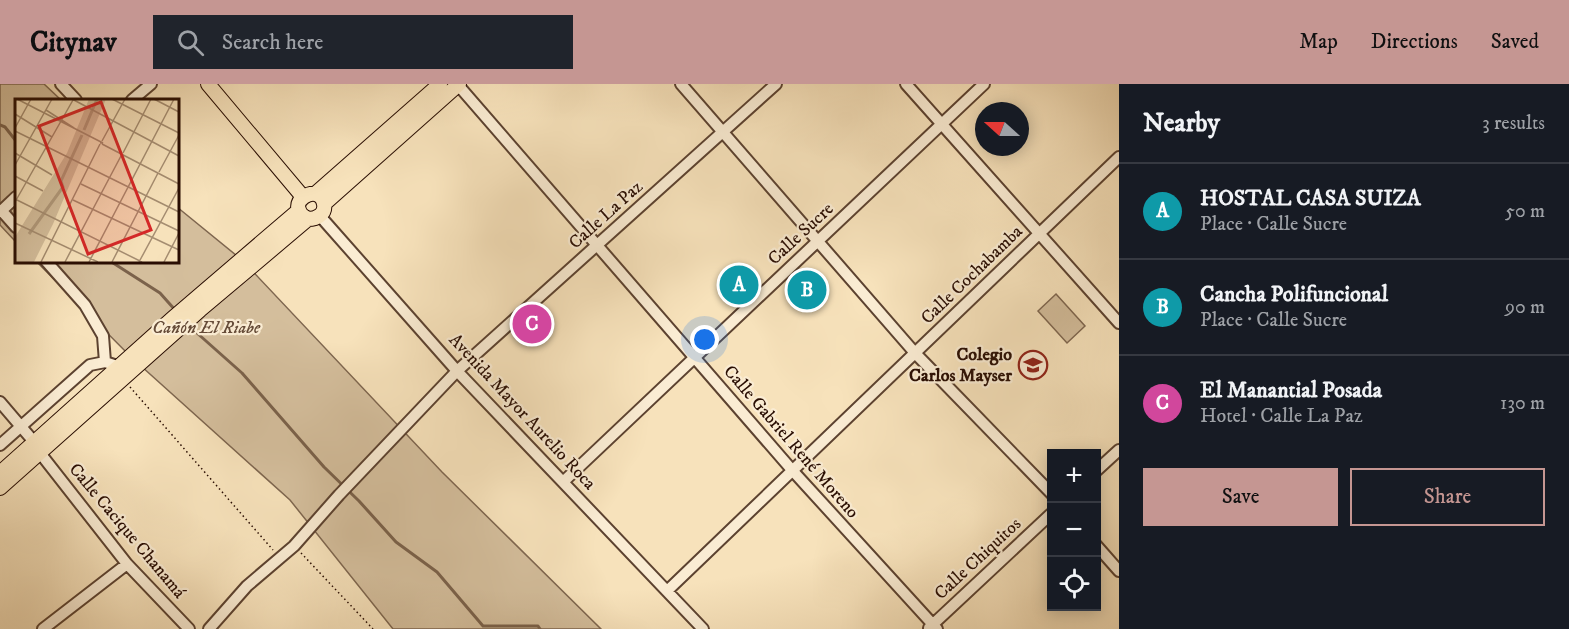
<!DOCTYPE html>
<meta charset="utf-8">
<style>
:root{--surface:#171b24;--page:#20242c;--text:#f1f3f6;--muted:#9ea1a6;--line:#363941;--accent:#c59692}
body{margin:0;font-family:"IM FELL DW Pica",serif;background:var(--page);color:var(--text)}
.controls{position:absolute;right:18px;bottom:18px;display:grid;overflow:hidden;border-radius:0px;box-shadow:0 3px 15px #0003}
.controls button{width:54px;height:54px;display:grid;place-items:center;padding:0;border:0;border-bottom:2px solid var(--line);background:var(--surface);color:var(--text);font:30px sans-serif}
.compass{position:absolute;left:975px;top:18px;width:54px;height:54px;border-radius:50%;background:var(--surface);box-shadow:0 3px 15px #0003;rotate:291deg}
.you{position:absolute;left:705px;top:256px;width:21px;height:21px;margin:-15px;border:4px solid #fff;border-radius:50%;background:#1a73e8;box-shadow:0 0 0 9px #1a73e833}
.badge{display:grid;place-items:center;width:39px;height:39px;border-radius:50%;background:var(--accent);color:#fff;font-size:20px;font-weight:700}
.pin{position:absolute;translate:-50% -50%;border:3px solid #fff;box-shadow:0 2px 6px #0006}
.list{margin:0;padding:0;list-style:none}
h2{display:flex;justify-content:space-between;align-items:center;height:78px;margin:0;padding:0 24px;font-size:26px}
h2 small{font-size:20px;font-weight:400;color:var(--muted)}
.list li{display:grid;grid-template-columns:39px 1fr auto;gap:18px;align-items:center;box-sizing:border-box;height:96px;padding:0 24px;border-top:2px solid var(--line)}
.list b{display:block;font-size:22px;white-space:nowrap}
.list p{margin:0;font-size:20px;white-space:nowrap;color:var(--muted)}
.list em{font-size:20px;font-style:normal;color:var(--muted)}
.actions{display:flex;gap:12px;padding:18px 24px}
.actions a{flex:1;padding:14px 0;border:2px solid var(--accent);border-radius:0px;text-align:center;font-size:21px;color:var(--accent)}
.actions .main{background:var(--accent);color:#111}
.icon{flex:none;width:33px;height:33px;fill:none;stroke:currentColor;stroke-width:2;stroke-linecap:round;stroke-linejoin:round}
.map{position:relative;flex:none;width:1119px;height:545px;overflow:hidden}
header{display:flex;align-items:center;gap:36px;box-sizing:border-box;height:84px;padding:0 30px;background:var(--accent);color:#111}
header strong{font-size:28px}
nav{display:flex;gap:33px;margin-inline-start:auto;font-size:21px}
.search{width:420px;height:54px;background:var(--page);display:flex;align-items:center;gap:15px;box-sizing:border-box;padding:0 21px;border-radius:0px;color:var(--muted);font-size:22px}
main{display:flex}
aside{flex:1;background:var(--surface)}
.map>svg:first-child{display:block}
.green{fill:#d4be9c;stroke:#7e664f;stroke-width:1.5}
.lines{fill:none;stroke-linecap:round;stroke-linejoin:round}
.stream{stroke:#7b624b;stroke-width:3}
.minor-casing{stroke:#5c4230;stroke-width:14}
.major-casing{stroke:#290d02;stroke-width:16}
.path{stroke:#290d02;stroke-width:1.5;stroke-dasharray:1.5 3;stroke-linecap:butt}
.minor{stroke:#faecd3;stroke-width:10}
.major{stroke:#f7e2bb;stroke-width:14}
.labels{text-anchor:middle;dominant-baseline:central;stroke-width:4.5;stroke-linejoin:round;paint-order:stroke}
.street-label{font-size:18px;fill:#290d02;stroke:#faecd3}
.park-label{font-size:18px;font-style:italic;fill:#654b38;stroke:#faecd3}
.poi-label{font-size:18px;font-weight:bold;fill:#290d02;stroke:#faecd3;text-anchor:end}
.inset-river{fill:none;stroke:#b19a7c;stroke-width:3}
.inset-road{fill:none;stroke:#a58d71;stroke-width:1.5}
.view{fill:#d62828;fill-opacity:0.15;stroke:#d62828;stroke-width:3}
.inset-edge{fill:none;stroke:#290d02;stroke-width:3}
</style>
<header>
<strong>Citynav</strong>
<div class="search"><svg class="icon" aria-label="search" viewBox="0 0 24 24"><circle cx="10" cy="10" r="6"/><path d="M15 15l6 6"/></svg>Search here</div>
<nav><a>Map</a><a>Directions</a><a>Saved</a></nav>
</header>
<main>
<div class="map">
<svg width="1119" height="545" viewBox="0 0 1119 545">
<rect width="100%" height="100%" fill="#f7e2bb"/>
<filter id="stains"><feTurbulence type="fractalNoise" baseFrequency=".00333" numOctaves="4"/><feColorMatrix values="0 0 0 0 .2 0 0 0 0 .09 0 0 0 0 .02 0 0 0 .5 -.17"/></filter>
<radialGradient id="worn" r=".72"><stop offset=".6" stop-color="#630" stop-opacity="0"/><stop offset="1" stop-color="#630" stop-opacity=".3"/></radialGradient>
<path class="green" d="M 0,0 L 44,0 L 61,16 L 16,16 L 16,158 L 0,141 Z
M 177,123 L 242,176 L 442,388 L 601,545 L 393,545 L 290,416 L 131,273 L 36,177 L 177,177 Z
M 1056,210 L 1085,242 L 1067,259 L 1038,227 Z"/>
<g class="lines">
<path class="stream" d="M 0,41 L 5,43 L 16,57
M 110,177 L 160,209 L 176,227
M 188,241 L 242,289 L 324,383 L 359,417 L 396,458 L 437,488 L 483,542 L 538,542 L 540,545"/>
<g class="minor-casing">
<path id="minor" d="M 61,0 L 76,16
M 681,0 L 915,269 L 1052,410
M 906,0 L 1119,239
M 458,1 L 792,386 L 937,545
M 132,16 L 151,0
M 1,126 L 16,143
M 0,128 L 16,113
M 320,132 L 457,287 L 703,545
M 46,177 L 85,221 L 103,252 L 105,278
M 0,318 L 35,359 L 40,369 L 127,480 L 189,545
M 0,361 L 90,281 L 105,278 L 120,283
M 1096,387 L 1119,366
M 563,398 L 984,0
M 1096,461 L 1119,487
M 667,507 L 1119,73
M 929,544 L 1052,429
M 43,545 L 127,480
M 209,545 L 247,502 L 294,462 L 339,411 L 457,287 L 776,0"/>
</g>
<g class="major-casing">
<path id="major" d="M 208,0 L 303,113
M 315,110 L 440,0
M 324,120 L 459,0
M 0,389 L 173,234 L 299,126
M 0,404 L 200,226 L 308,135 C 317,135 326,130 324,120 C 320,96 280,120 308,135"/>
</g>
<path class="path" d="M 130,303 L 273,466
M 301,469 L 373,545"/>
<use href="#minor" class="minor"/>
<use href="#major" class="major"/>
</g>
<defs>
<g id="school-ring" transform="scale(1.5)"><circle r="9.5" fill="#faecd3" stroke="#8f2418" stroke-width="1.5"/><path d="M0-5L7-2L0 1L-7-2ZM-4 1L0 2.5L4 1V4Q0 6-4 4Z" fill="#8f2418"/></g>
</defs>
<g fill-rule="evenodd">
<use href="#school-ring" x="1033" y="281"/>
</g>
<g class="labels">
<g class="street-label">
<text transform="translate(606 131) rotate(-42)">Calle La Paz</text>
<text transform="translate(801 150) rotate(-43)">Calle Sucre</text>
<text transform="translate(972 191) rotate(-44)">Calle Cochabamba</text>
<text transform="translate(522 328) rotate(47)">Avenida Mayor Aurelio Roca</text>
<text transform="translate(791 358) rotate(49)">Calle Gabriel René Moreno</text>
<text transform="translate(127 447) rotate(50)">Calle Cacique Chanamá</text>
<text transform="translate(978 475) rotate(-43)">Calle Chiquitos</text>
</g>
<g class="park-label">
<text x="206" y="244">Cañón El Riabe</text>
</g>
<g class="poi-label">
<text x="1012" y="271">Colegio<tspan x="1012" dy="21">Carlos Mayser</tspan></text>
</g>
</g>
<g transform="translate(15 15)">
<rect width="164" height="164" fill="#f7e2bb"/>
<path d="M 74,0 L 91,0 L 38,125 L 19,163 L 0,163 L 0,138 L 52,54 Z" fill="#d4be9c"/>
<path class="inset-river" d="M 69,31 L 82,0M 14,135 L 48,88 L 46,82 L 67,36"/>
<path class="inset-road" d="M 2,0 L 88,44 L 85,44M 57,0 L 164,57M 97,0 L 164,34M 139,0 L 164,13M 31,11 L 59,29M 0,15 L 37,38M 0,29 L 16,0M 0,32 L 164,113M 87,42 L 110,0M 87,45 L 164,85M 0,54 L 37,76M 108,54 L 136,0M 0,66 L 37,0M 144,73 L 164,36M 0,77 L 28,92M 66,85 L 164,132M 0,100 L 127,163M 58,101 L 164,151M 0,103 L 58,1M 0,124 L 83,163M 26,163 L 85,45M 50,163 L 107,55M 74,163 L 159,0M 97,163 L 143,74M 124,163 L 164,89M 149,163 L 164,134"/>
<path class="view" d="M 86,3 L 136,131 L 73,155 L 24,27 Z"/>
<rect width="164" height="164" class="inset-edge"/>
</g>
<rect width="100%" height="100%" filter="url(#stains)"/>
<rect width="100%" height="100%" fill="url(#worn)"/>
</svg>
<div class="controls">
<button>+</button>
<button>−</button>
<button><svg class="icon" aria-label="locate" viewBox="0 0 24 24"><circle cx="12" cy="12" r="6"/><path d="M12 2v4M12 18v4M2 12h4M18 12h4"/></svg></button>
</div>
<svg class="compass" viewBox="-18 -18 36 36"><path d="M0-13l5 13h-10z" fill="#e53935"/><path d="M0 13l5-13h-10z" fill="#9ea1a6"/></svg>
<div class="you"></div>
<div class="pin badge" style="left:739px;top:201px;background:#0f9aa8">A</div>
<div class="pin badge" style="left:807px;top:206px;background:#0f9aa8">B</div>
<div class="pin badge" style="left:532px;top:240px;background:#d1479c">C</div>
</div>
<aside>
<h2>Nearby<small>3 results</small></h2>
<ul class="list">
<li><span class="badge" style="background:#0f9aa8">A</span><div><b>HOSTAL CASA SUIZA</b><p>Place · Calle Sucre</p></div><em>50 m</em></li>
<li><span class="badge" style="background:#0f9aa8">B</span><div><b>Cancha Polifuncional</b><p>Place · Calle Sucre</p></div><em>90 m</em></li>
<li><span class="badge" style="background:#d1479c">C</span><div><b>El Manantial Posada</b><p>Hotel · Calle La Paz</p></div><em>130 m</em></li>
</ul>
<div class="actions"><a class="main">Save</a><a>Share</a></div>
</aside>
</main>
